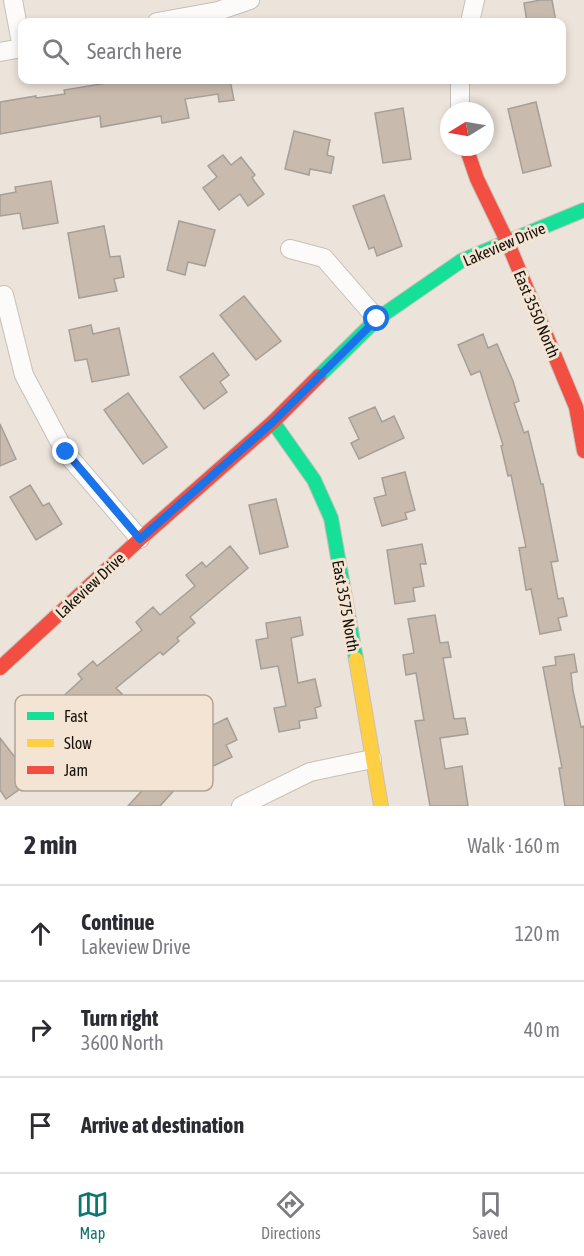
<!DOCTYPE html>
<meta charset="utf-8">
<style>
:root{--surface:#fff;--page:#f7f7f7;--text:#2b2b33;--muted:#7c7c81;--line:#e1e1e2;--accent:#0f766e}
body{margin:0;font-family:"Asap Condensed",sans-serif;background:var(--page);color:var(--text)}
.compass{position:absolute;left:440px;top:102px;width:54px;height:54px;border-radius:50%;background:var(--surface);box-shadow:0 3px 9px #0003;rotate:259deg}
.stop{position:absolute;width:18px;height:18px;margin:-14px;border:4px solid #1a73e8;border-radius:50%;background:#fff}
.stop.end{background:#1a73e8;border-color:#fff;box-shadow:0 2px 6px #0008}
.list{margin:0;padding:0;list-style:none}
h2{display:flex;justify-content:space-between;align-items:center;height:78px;margin:0;padding:0 24px;font-size:26px}
h2 small{font-size:20px;font-weight:400;color:var(--muted)}
.list li{display:grid;grid-template-columns:39px 1fr auto;gap:18px;align-items:center;box-sizing:border-box;height:96px;padding:0 24px;border-top:2px solid var(--line)}
.list b{display:block;font-size:22px;white-space:nowrap}
.list p{margin:0;font-size:20px;white-space:nowrap;color:var(--muted)}
.list em{font-size:20px;font-style:normal;color:var(--muted)}
.icon{flex:none;width:33px;height:33px;fill:none;stroke:currentColor;stroke-width:2;stroke-linecap:round;stroke-linejoin:round}
.map{position:relative;flex:none;width:584px;height:806px;overflow:hidden}
.search{position:absolute;background:var(--surface);box-shadow:0 3px 9px #0003;left:18px;right:18px;top:18px;height:66px;display:flex;align-items:center;gap:15px;box-sizing:border-box;padding:0 21px;border-radius:12px;color:var(--muted);font-size:22px}
.sheet{height:366px;background:var(--surface)}
nav{display:flex;justify-content:space-around;align-items:center;box-sizing:border-box;height:84px;border-top:2px solid var(--line);background:var(--surface);font-size:16px;color:var(--muted)}
nav a{display:grid;justify-items:center;gap:3px}
nav .on{color:var(--accent)}
.map>svg:first-child{display:block}
.building{fill:#c8bbad;stroke:#a59f98;stroke-width:1.5}
.lines{fill:none;stroke-linecap:round;stroke-linejoin:round}
.street-casing{stroke:#c6c0b9;stroke-width:20}
.fast-casing{stroke:#c6c0b9;stroke-width:16}
.slow-casing{stroke:#c6c0b9;stroke-width:16}
.jam-casing{stroke:#c6c0b9;stroke-width:16}
.street{stroke:#fcfbf9;stroke-width:18}
.fast{stroke:#16e098;stroke-width:14}
.slow{stroke:#ffcf43;stroke-width:14}
.jam{stroke:#f24e42;stroke-width:14}
.route{stroke:#1a73e8;stroke-width:8}
.labels{text-anchor:middle;dominant-baseline:central;stroke-width:6;stroke-linejoin:round;paint-order:stroke}
.street-label{font-size:16px;fill:#15100a;stroke:#f3e4d3}
.key{fill:#f3e4d3;stroke:#b0a497;stroke-width:1.5}
.key-label{font-size:16px;fill:#15100a}
</style>
<div class="map">
<svg width="584" height="806" viewBox="0 0 584 806">
<rect width="100%" height="100%" fill="#ece3da"/>
<path class="building" d="M 541,0 L 552,0 L 556,22 L 527,22 L 524,3 Z
M 125,80 L 153,80 L 154,83 L 173,80 L 230,80 L 234,100 L 219,102 L 218,94 L 185,99 L 189,118 L 162,123 L 161,116 L 101,127 L 100,116 L 0,134 L 0,102 L 36,96 L 36,98 L 65,94 L 64,90 Z
M 536,102 L 551,166 L 523,173 L 508,109 Z
M 403,108 L 411,159 L 383,163 L 375,113 Z
M 294,131 L 330,140 L 327,155 L 334,157 L 331,173 L 310,169 L 309,175 L 285,169 Z
M 223,155 L 231,165 L 241,157 L 255,175 L 252,178 L 264,194 L 248,206 L 240,194 L 219,210 L 203,188 L 217,177 L 208,166 Z
M 51,181 L 58,223 L 23,229 L 20,213 L 0,216 L 0,195 L 16,192 L 15,187 Z
M 384,195 L 402,246 L 377,256 L 374,247 L 369,249 L 353,206 Z
M 179,221 L 215,230 L 205,266 L 188,262 L 185,275 L 167,270 Z
M 104,226 L 110,257 L 120,256 L 124,277 L 114,279 L 117,291 L 79,298 L 68,233 Z
M 244,296 L 281,341 L 256,360 L 220,315 Z
M 91,325 L 93,334 L 119,328 L 129,375 L 92,382 L 87,359 L 75,361 L 69,330 Z
M 483,334 L 488,348 L 497,344 L 513,381 L 519,401 L 514,403 L 524,433 L 528,431 L 541,484 L 543,484 L 558,561 L 551,562 L 558,599 L 563,598 L 567,616 L 558,618 L 561,630 L 540,634 L 531,589 L 526,590 L 519,548 L 526,547 L 511,475 L 508,476 L 501,446 L 503,445 L 480,371 L 471,375 L 458,345 Z
M 213,353 L 229,375 L 220,382 L 227,392 L 204,409 L 180,377 Z
M 128,393 L 167,447 L 143,464 L 104,410 Z
M 375,407 L 382,422 L 394,416 L 404,438 L 359,459 L 351,443 L 359,439 L 349,418 Z
M 0,424 L 16,459 L 0,466 Z
M 405,472 L 415,510 L 405,513 L 407,519 L 382,526 L 374,498 L 386,495 L 382,478 Z
M 30,485 L 43,506 L 49,503 L 62,524 L 36,540 L 10,497 Z
M 276,499 L 288,547 L 260,554 L 249,505 Z
M 422,544 L 426,564 L 420,564 L 424,586 L 413,588 L 415,601 L 395,604 L 387,550 Z
M 230,546 L 248,568 L 190,617 L 195,623 L 177,638 L 179,641 L 163,655 L 160,652 L 116,688 L 122,694 L 105,707 L 104,706 L 53,752 L 26,722 L 42,707 L 46,712 L 82,679 L 78,674 L 93,661 L 97,666 L 142,630 L 136,622 L 153,607 L 160,615 L 195,586 L 186,575 L 202,562 L 206,567 Z
M 435,615 L 440,643 L 448,642 L 451,657 L 443,658 L 454,719 L 465,718 L 468,734 L 440,738 L 445,769 L 462,766 L 468,806 L 430,806 L 415,721 L 424,720 L 416,673 L 406,675 L 403,655 L 414,653 L 408,619 Z
M 300,617 L 303,635 L 291,638 L 298,683 L 315,679 L 321,706 L 315,708 L 317,718 L 299,721 L 300,728 L 279,732 L 274,708 L 286,706 L 278,666 L 261,669 L 256,640 L 268,638 L 266,623 Z
M 574,654 L 577,672 L 571,673 L 573,691 L 581,727 L 584,726 L 584,806 L 565,806 L 559,768 L 562,768 L 543,667 L 556,665 L 555,657 Z
M 227,718 L 237,740 L 226,745 L 232,757 L 203,771 L 193,749 L 199,747 L 193,735 Z
M 0,738 L 34,782 L 22,791 L 20,789 L 6,799 L 0,790 Z
M 163,758 L 185,778 L 160,806 L 128,806 L 148,784 L 143,780 Z"/>
<g class="lines">
<g class="street-casing">
<path id="street" d="M 13,0 L 22,48
M 157,22 L 218,11 L 250,0
M 470,22 L 475,0
M 0,52 L 22,48
M 460,80 L 460,111
M 290,249 L 324,258 L 377,319
M 4,295 L 24,375 L 65,452 L 140,539
M 241,806 L 310,772 L 372,759"/>
</g>
<g class="fast-casing">
<path id="fast" d="M 319,376 L 377,319 L 461,261 L 584,210
M 273,422 L 314,480 L 331,518 L 356,659"/>
</g>
<g class="slow-casing">
<path id="slow" d="M 356,659 L 381,806"/>
</g>
<g class="jam-casing">
<path id="jam" d="M 466,147 L 477,179 L 507,241 L 576,407 L 584,451
M 0,668 L 140,539 L 273,422 L 319,376"/>
</g>
<use href="#street" class="street"/>
<use href="#fast" class="fast"/>
<use href="#slow" class="slow"/>
<use href="#jam" class="jam"/>
</g>
<g class="lines">
<path class="route" d="M 66,452 L 140,539 L 273,422 L 377,319"/>
</g>
<g class="labels">
<g class="street-label">
<text transform="translate(504 244) rotate(-23)">Lakeview Drive</text>
<text transform="translate(537 314) rotate(67)">East 3550 North</text>
<text transform="translate(90 585) rotate(-43)">Lakeview Drive</text>
<text transform="translate(346 606) rotate(80)">East 3575 North</text>
</g>
</g>
<rect x="15" y="695" width="198" height="96" rx="9" class="key"/>
<rect x="27" y="712" width="27" height="8" fill="#16e098"/>
<rect x="27" y="739" width="27" height="8" fill="#ffcf43"/>
<rect x="27" y="766" width="27" height="8" fill="#f24e42"/>
<g class="key-label">
<text x="64" y="722">Fast</text>
<text x="64" y="749">Slow</text>
<text x="64" y="776">Jam</text>
</g>
</svg>
<svg class="compass" viewBox="-18 -18 36 36"><path d="M0-13l5 13h-10z" fill="#e53935"/><path d="M0 13l5-13h-10z" fill="#7c7c81"/></svg>
<div class="stop" style="left:377px;top:319px"></div>
<div class="stop end" style="left:66px;top:452px"></div>
<div class="search"><svg class="icon" aria-label="search" viewBox="0 0 24 24"><circle cx="10" cy="10" r="6"/><path d="M15 15l6 6"/></svg>Search here</div>
</div>
<section class="sheet">
<h2>2 min<small>Walk · 160 m</small></h2>
<ul class="list">
<li><svg class="icon" aria-label="ahead" viewBox="0 0 24 24"><path d="M12 20V5M6 11l6-6 6 6"/></svg><div><b>Continue</b><p>Lakeview Drive</p></div><em>120 m</em></li>
<li><svg class="icon" aria-label="right" viewBox="0 0 24 24"><path d="M7 20v-9h11M14 6l5 5-5 5"/></svg><div><b>Turn right</b><p>3600 North</p></div><em>40 m</em></li>
<li><svg class="icon" aria-label="arrive" viewBox="0 0 24 24"><path d="M6 21V4h12l-3 4 3 4H6"/></svg><div><b>Arrive at destination</b></div></li>
</ul>
</section>
<nav>
<a class="on"><svg class="icon" aria-label="map" viewBox="0 0 24 24"><path d="M3 6l6-2 6 2 6-2v14l-6 2-6-2-6 2zM9 4v14M15 6v14"/></svg>Map</a>
<a><svg class="icon" aria-label="directions" viewBox="0 0 24 24"><path d="M12 3l9 9-9 9-9-9zM9 14v-3h6M13 9l2 2-2 2"/></svg>Directions</a>
<a><svg class="icon" aria-label="saved" viewBox="0 0 24 24"><path d="M7 4h10v16l-5-4-5 4z"/></svg>Saved</a>
</nav>
